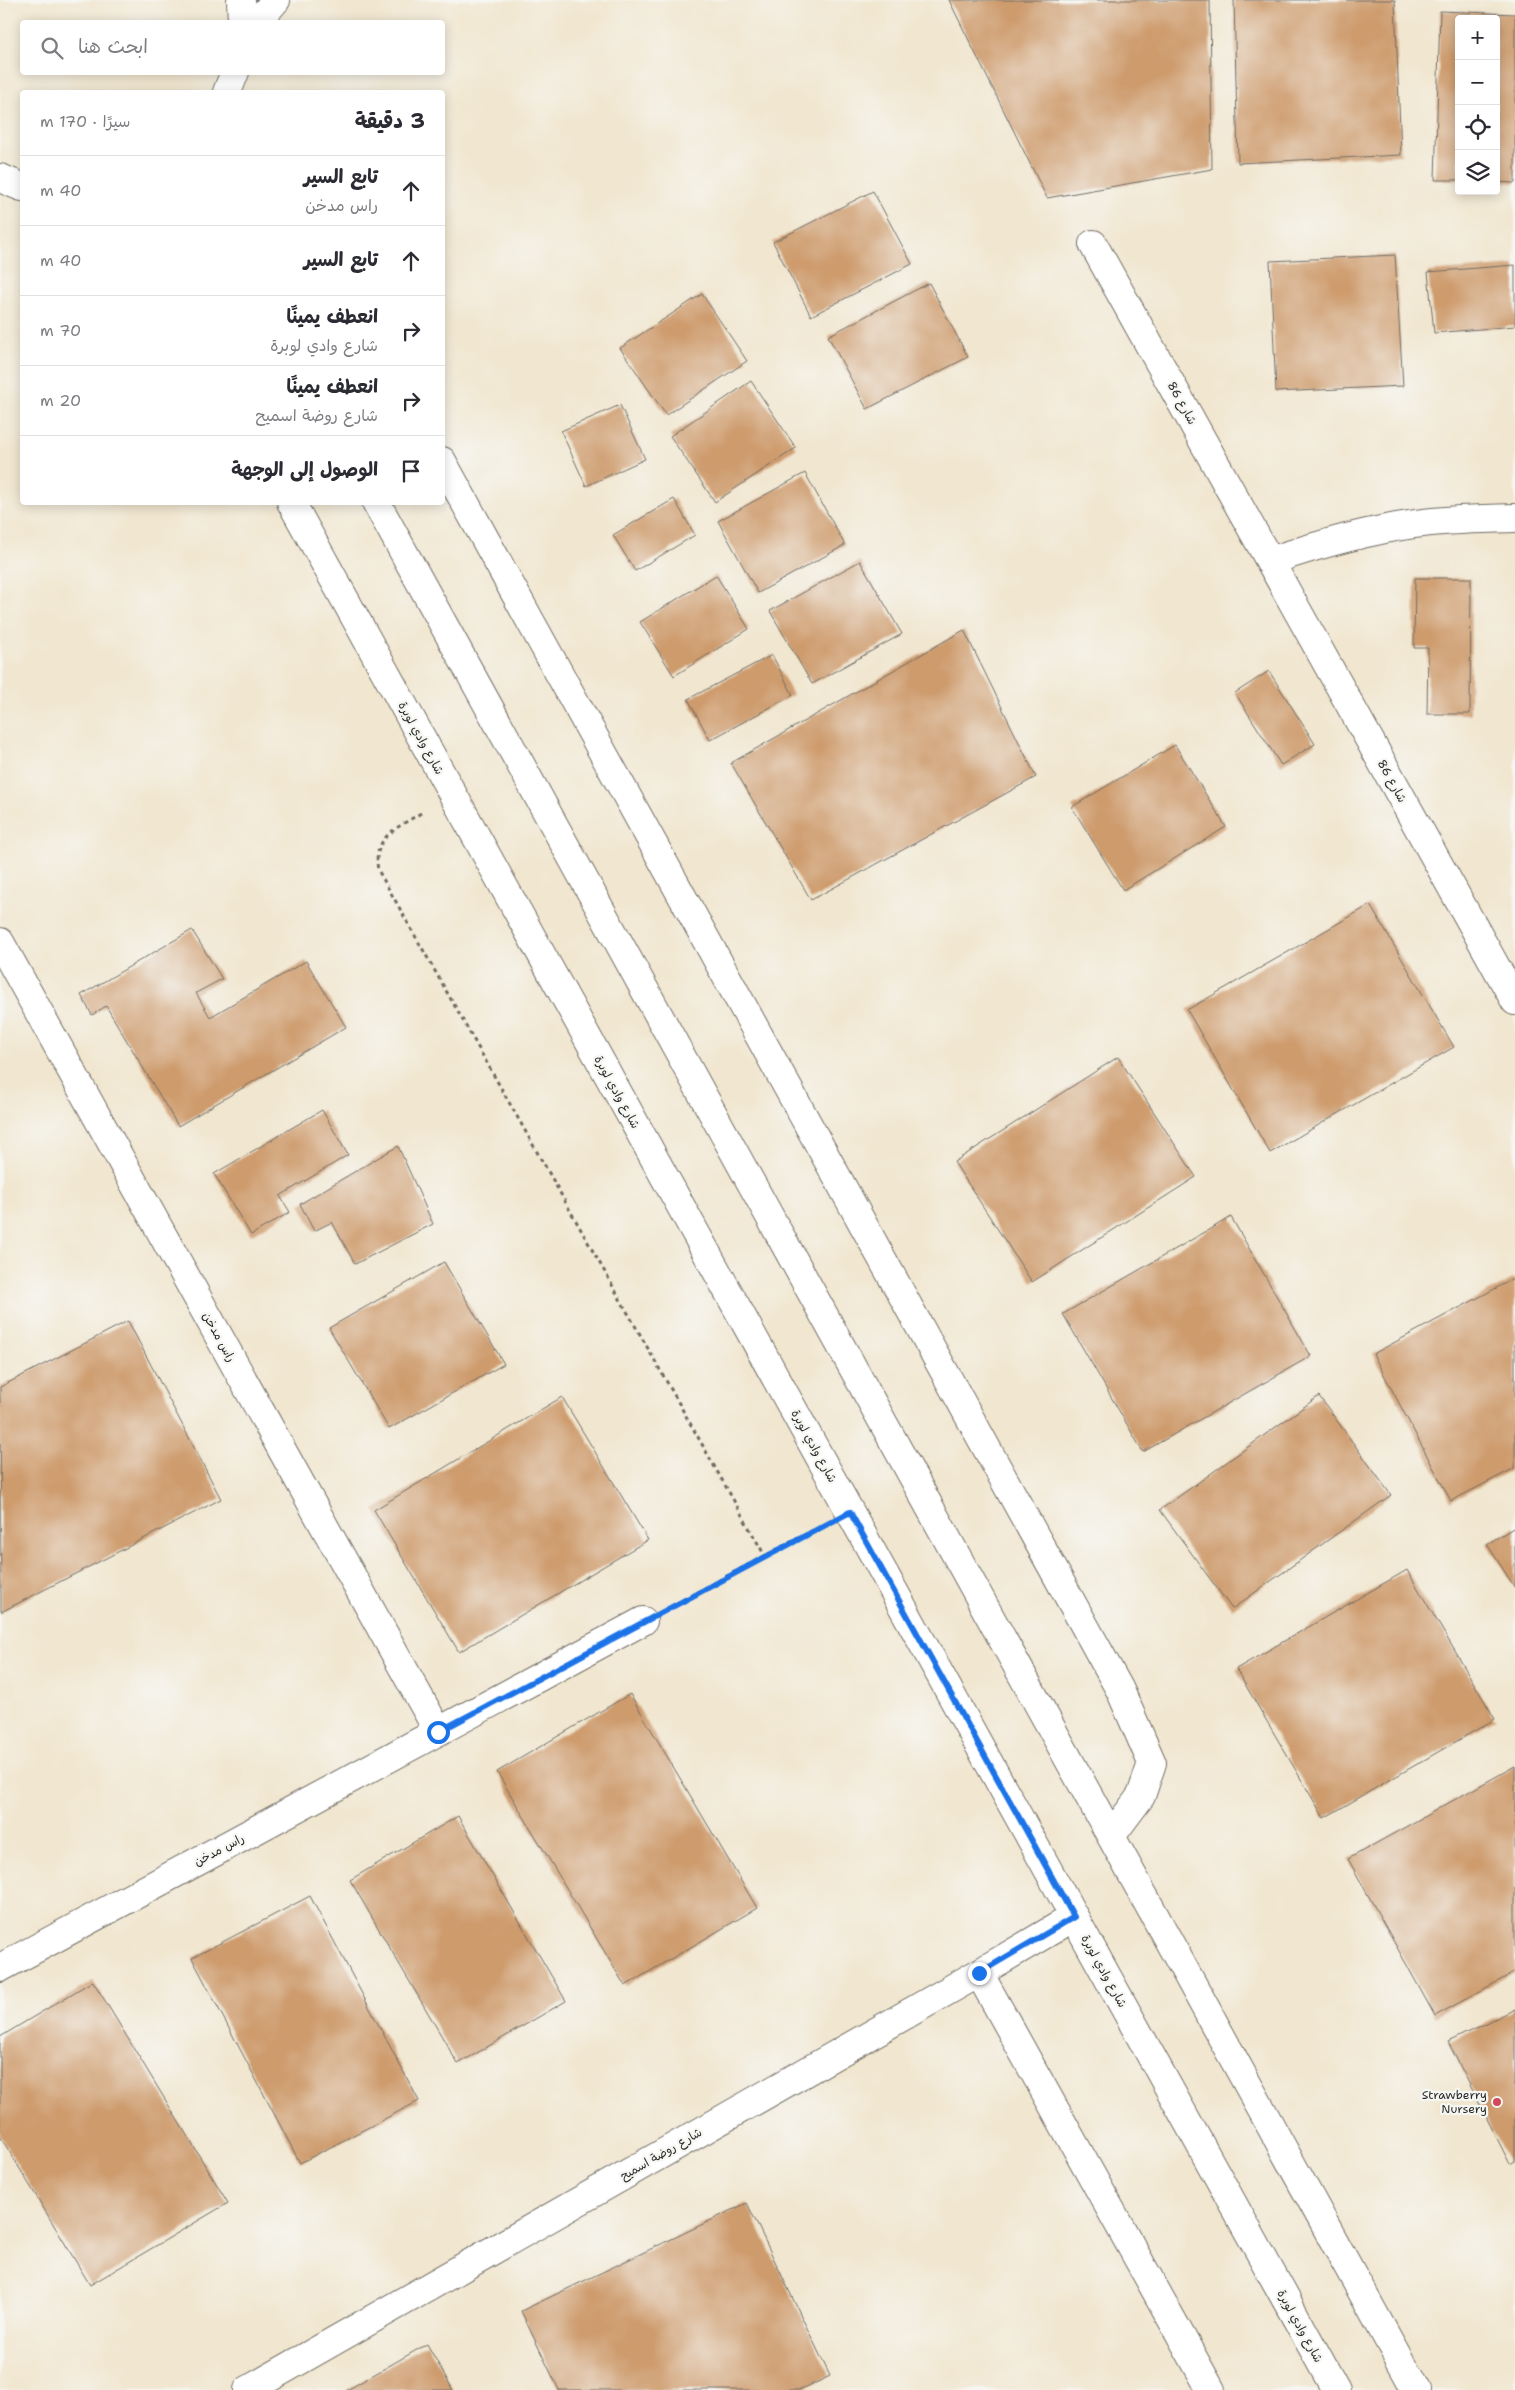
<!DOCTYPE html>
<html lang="ar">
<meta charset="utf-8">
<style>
:root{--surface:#fff;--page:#f2f2f3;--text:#2b2b33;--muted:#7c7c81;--line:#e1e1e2}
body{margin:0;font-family:"Shantell Sans","Playpen Sans Arabic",sans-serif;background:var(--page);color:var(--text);direction:rtl}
.controls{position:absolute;right:15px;top:15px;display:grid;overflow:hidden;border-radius:5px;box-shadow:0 2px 12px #0003}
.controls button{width:45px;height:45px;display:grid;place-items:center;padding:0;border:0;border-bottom:1px solid var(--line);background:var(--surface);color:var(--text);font:25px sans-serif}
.stop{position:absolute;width:15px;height:15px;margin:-11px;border:4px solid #1a73e8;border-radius:50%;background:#fff}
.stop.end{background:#1a73e8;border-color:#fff;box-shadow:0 1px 5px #0008}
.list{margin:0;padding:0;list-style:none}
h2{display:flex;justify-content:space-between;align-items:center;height:65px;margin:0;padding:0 20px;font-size:21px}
h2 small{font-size:16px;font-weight:400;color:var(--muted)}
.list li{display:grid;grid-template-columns:32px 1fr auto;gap:15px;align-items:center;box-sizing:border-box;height:70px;padding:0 20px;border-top:1px solid var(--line)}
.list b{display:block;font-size:19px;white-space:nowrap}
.list p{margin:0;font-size:16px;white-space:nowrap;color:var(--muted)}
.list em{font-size:16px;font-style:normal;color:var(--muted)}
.icon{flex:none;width:28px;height:28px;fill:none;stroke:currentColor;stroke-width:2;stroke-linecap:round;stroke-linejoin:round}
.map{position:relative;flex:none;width:1515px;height:2390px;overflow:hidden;direction:ltr}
.search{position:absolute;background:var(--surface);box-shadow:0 2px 12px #0003;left:20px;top:20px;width:425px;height:55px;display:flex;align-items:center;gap:12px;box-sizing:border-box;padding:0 18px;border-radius:5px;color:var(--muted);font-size:19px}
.panel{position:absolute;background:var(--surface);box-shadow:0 2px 12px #0003;left:20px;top:90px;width:425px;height:415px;border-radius:5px;direction:rtl}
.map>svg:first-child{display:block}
.building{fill:#ce9b6d}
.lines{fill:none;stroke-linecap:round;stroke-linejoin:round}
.minor-casing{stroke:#706c64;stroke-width:30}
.path{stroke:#706c64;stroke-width:3;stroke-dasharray:4 4;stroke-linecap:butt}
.minor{stroke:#fff;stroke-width:28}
.route{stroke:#1a73e8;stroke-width:6}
.poi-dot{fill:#d1495b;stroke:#f6f6f2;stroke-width:2}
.labels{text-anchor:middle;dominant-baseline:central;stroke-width:4.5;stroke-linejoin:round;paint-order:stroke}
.street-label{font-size:12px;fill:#2b2b2b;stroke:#f6f6f2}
.poi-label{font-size:12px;fill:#2b2b2b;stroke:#f6f6f2;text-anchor:end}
</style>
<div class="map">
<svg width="1515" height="2390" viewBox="0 0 1515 2390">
<rect width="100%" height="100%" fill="#f6f6f2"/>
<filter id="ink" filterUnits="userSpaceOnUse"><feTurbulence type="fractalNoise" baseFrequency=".02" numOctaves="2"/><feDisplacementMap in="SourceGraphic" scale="10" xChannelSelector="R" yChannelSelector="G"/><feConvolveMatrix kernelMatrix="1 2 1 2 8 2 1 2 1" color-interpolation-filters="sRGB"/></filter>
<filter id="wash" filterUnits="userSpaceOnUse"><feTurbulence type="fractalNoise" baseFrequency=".0096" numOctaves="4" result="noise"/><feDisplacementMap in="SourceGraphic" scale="20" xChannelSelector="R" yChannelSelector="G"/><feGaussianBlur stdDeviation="1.12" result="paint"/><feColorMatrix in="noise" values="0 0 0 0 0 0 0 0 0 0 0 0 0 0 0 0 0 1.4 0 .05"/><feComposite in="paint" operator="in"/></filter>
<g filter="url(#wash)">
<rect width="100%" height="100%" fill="#f1e6cf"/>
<g id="blocks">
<path class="building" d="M 949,0 L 1210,0 L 1212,169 L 1047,198 Z
M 1234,0 L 1395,0 L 1401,155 L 1238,163 Z
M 1440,11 L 1515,14 L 1515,183 L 1496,182 L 1496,19 L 1459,19 L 1459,180 L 1435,180 Z
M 873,191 L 912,264 L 811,316 L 773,242 Z
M 1395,255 L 1403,386 L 1276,392 L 1270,261 Z
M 1515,265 L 1515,326 L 1434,333 L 1428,272 Z
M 929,283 L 968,357 L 867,409 L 828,336 Z
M 702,294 L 747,361 L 666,415 L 620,348 Z
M 751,381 L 796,448 L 715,502 L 670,436 Z
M 620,405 L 645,459 L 586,486 L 561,431 Z
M 805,473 L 845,545 L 758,593 L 718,521 Z
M 674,499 L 695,535 L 635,571 L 613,535 Z
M 860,561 L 902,634 L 812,684 L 770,611 Z
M 716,575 L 749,629 L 674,676 L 640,622 Z
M 1415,578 L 1471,578 L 1470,714 L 1427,714 L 1428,648 L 1414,648 Z
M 964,630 L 1036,777 L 811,900 L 731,763 Z
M 772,655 L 793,695 L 710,740 L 688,699 Z
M 1269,671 L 1315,744 L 1281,765 L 1235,693 Z
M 1175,745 L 1226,827 L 1123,890 L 1072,807 Z
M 1370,905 L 1454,1047 L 1270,1153 L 1187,1010 Z
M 192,930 L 222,979 L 196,993 L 210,1017 L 306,961 L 346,1027 L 178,1126 L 106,1006 L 92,1015 L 81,995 Z
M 1118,1057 L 1196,1177 L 1032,1282 L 954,1162 Z
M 322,1110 L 348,1155 L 280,1196 L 290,1212 L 251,1235 L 214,1174 Z
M 398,1146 L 433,1224 L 355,1264 L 332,1222 L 314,1231 L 300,1204 Z
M 1231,1217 L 1311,1356 L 1143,1452 L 1063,1314 Z
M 444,1262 L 504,1364 L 389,1429 L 329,1328 Z
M 1515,1278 L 1515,1468 L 1451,1501 L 1373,1354 Z
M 128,1321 L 221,1499 L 1,1612 L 0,1387 Z
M 1319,1396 L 1391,1495 L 1232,1609 L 1160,1510 Z
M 562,1397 L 648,1540 L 459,1652 L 374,1510 Z
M 1515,1527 L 1515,1588 L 1487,1544 Z
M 1407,1570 L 1495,1719 L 1324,1818 L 1236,1669 Z
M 630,1694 L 757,1908 L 625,1986 L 497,1772 Z
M 1515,1766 L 1515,1972 L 1435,2016 L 1348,1859 Z
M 458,1816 L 566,2001 L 458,2064 L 350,1880 Z
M 310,1896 L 419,2101 L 300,2163 L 192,1958 Z
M 93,1981 L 228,2203 L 90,2285 L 0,2136 L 0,2037 Z
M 1515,2009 L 1515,2161 L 1510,2164 L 1448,2042 Z
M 747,2203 L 830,2376 L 801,2390 L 559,2390 L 521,2311 Z
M 427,2344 L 453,2390 L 347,2390 Z"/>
</g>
</g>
<g filter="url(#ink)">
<use href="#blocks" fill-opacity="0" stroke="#706c64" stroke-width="1"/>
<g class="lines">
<g class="minor-casing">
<path id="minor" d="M 241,0 L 242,22
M 257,22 L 276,0
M 227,92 L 235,72
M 0,178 L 22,187
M 1093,244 L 1515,1001
M 442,461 L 1120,1690 L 1152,1763 L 1141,1796 L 1111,1836
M 291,502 L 1336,2390
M 376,502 L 1416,2390
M 1270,561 C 1317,545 1365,531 1415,524 C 1448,519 1482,519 1515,518
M 0,942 L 438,1731
M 0,1968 L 643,1621
M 979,1973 L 1211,2390
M 248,2390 L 979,1973 L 1074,1917"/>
</g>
<path class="path" d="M 421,813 C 397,828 372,837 378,870 L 765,1556
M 676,1604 L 816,1529"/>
<use href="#minor" class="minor"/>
</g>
</g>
<g class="lines" filter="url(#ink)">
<path class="route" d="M 438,1732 L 850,1512 L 1074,1917 L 979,1973"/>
</g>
<circle class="poi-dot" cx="1497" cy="2102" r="5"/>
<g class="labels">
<g class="street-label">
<text transform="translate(1182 403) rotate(61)">شارع 86</text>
<text transform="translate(421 738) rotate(61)">شارع وادي لوبرة</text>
<text transform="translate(1392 781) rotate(61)">شارع 86</text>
<text transform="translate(617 1092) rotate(61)">شارع وادي لوبرة</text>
<text transform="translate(219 1337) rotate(61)">راس مدخن</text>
<text transform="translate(814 1446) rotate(61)">شارع وادي لوبرة</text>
<text transform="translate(219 1850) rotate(-28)">راس مدخن</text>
<text transform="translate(1104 1971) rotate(61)">شارع وادي لوبرة</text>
<text transform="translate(661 2154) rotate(-30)">شارع روضة اسميح</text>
<text transform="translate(1300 2326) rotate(61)">شارع وادي لوبرة</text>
</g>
<g class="poi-label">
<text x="1487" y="2095">Strawberry<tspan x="1487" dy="14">Nursery</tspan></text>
</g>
</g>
</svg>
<div class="controls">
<button>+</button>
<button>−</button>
<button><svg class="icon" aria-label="locate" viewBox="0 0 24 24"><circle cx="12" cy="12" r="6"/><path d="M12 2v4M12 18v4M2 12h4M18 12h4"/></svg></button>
<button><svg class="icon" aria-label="layers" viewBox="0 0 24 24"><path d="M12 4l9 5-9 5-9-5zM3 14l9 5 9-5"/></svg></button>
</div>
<div class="stop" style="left:438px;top:1732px"></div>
<div class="stop end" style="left:979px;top:1973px"></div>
<div class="search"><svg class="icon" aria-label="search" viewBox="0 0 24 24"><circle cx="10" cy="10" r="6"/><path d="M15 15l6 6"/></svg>ابحث هنا</div>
<section class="panel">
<h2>3 دقيقة<small>سيرًا · 170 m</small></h2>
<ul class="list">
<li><svg class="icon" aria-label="ahead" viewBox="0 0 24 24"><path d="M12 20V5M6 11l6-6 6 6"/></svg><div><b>تابع السير</b><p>راس مدخن</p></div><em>40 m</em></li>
<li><svg class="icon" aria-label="ahead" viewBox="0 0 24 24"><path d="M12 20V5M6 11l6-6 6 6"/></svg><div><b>تابع السير</b></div><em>40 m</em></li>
<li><svg class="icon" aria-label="right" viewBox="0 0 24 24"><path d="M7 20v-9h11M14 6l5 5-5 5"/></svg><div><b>انعطف يمينًا</b><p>شارع وادي لوبرة</p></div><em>70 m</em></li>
<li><svg class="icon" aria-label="right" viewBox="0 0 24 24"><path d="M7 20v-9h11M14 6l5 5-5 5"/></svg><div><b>انعطف يمينًا</b><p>شارع روضة اسميح</p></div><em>20 m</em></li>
<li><svg class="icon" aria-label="arrive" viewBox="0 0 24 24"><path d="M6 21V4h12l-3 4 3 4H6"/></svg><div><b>الوصول إلى الوجهة</b></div></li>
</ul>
</section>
</div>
